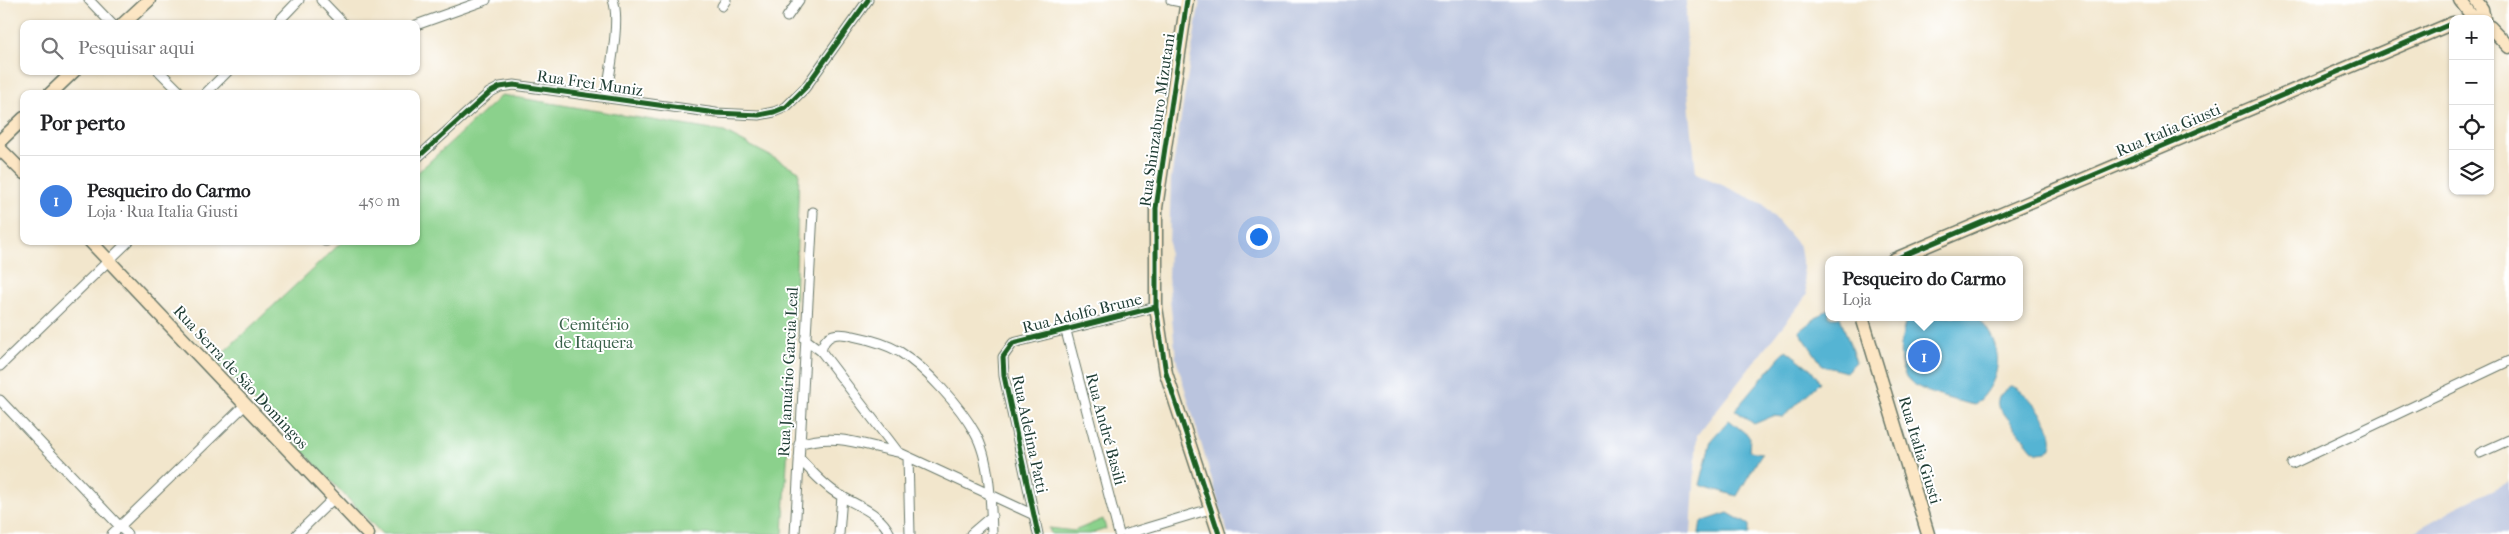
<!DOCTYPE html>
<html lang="pt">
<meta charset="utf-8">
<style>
:root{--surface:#fff;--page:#f6f6f6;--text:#202124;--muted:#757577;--line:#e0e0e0;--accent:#ea580c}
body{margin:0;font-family:"IM FELL French Canon",serif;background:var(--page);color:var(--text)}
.controls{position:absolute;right:15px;top:15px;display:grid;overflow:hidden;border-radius:10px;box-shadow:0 1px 4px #0004}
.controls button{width:45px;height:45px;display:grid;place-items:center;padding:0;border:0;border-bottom:1px solid var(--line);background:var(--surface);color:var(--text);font:25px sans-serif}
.you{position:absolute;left:1258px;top:236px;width:18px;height:18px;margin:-12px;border:4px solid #fff;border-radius:50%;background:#1a73e8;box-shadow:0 0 0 8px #1a73e833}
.badge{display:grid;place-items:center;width:32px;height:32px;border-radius:50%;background:var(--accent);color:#fff;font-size:16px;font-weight:700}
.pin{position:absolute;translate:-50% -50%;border:2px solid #fff;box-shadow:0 1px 5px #0006}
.popup{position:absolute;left:1825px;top:256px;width:198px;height:65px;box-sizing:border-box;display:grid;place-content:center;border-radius:10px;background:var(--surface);filter:drop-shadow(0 1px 4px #0005);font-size:16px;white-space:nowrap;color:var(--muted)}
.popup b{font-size:19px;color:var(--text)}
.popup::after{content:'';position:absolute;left:50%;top:100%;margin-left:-10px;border:10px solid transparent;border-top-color:var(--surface)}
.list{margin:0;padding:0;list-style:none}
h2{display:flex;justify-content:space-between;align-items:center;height:65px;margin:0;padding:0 20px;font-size:21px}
h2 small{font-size:16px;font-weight:400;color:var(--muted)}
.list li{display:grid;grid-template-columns:32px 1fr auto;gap:15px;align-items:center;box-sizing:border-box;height:90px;padding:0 20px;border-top:1px solid var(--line)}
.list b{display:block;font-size:19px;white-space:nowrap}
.list p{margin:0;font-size:16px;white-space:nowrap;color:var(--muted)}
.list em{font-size:16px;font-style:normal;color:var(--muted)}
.icon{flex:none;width:28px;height:28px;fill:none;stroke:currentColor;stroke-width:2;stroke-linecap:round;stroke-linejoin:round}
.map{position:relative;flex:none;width:2509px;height:534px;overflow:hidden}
.search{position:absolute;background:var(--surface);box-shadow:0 1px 4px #0004;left:20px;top:20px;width:400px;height:55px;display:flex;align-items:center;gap:12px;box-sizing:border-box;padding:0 18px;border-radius:10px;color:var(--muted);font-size:19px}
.panel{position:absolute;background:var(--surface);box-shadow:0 1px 4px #0004;left:20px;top:90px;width:400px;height:155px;border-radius:10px}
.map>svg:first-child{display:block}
.industrial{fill:#bac4de}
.green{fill:#8bd18c;stroke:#558760}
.water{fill:#54b4d3;stroke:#3a7884}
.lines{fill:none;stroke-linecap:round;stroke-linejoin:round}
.street-casing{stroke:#697869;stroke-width:11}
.secondary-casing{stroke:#697869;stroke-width:15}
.street{stroke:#fff;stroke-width:9}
.secondary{stroke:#fce6c4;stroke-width:12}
.cycleway-casing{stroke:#fff;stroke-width:8}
.cycleway{stroke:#1b5e20;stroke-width:5}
.labels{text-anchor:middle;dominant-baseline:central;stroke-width:4;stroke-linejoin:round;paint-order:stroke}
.street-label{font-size:16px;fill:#1f3d34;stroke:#fff}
.park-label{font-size:16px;fill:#3a624a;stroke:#fff}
</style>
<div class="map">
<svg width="2509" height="534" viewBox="0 0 2509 534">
<rect width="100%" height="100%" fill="#fff"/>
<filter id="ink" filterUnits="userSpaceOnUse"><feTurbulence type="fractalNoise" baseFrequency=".02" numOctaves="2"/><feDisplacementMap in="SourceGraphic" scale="10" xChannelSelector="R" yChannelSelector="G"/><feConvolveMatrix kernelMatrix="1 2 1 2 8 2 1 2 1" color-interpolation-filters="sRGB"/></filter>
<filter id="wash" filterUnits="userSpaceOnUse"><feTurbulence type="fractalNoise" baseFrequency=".0096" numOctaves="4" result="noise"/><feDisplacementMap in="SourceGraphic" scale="20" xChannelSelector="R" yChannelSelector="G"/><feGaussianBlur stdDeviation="1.12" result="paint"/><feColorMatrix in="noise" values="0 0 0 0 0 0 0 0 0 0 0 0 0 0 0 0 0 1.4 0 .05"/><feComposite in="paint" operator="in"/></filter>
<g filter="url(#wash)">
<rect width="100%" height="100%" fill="#f2e6cc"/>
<path class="industrial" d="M 1200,0 L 1686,0 L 1687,81 L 1696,173 L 1763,204 L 1800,247 L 1807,295 L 1697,435 L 1691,534 L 1228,534 L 1176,359 L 1168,278 L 1171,179 Z
M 2509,482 L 2509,534 L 2410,534 L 2455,508 Z"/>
<path class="green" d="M 502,95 L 724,132 L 799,171 L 794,336 L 783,534 L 382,534 L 215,360 L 343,241 L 416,241 L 416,174 Z
M 1103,519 L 1106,529 L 1090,534 L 1051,534 L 1049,528 L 1074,531 Z"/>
<path class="water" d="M 1829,308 L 1829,317 L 1840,317 L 1856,362 L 1846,372 L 1823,366 L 1799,331 Z
M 1907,317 L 1977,317 C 2005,345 2004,379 1975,405 C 1957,401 1914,392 1905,375 C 1896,358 1902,333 1907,317 Z
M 1786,350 L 1811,369 L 1820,382 L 1783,417 L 1773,416 L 1754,424 L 1735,410 Z
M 2010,386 C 2024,386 2067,437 2047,452 L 2038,453 L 2032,449 L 1998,406 C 1996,397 2003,392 2010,386 Z
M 1729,420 L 1750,437 L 1749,451 L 1762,453 L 1737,496 L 1700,485 L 1711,440 Z
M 1728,513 L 1749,525 L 1749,534 L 1699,534 L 1701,522 Z"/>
</g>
<g filter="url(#ink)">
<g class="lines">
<g class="street-casing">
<path id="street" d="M 89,0 L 112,24
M 321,0 L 344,24
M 1171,0 L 1186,3
M 722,6 L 726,0
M 787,17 L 799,0
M 276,24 L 299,0
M 416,25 L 486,0
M 159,71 L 182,94
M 205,94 L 228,71
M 606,98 C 609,75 621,20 613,0
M 416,159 L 489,93 L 500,87 L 514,85 L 716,113 L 759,115 L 774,112 L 786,107 L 805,88 L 868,0
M 325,241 L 326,241
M 1066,331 L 1119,534
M 805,339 L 821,351 L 898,452 L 1034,515
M 821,351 C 825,333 837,332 853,336 C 868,339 886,344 900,352 C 926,368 960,406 975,433 C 990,459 991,504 992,534
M 0,366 L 129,241
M 0,400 L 127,534
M 799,444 C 835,432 862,445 898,452
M 2480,453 L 2509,440
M 908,457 L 910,534
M 799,458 C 809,469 820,481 832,490 C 852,505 879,510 890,534
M 2292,464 L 2509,361
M 112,534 L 245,405
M 297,534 L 334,498
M 795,534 L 813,212
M 839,534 L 842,496
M 971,534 L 992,516
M 1038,534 L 1004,376 L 1003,357 L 1013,343 L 1156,307
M 1127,534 L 1210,509"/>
</g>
<g class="secondary-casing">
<path id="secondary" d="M 1187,0 L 1156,208 L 1156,307 L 1166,373 L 1219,534
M 2460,0 L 2471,15 L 2480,19
M 2476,0 L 2482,9 L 2484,19
M 123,24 L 149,0
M 2490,27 L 2509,47
M 50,94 L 74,71
M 0,141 L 24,118
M 0,149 L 24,173
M 90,241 L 368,534
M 1893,260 L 2453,23
M 1862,317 L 1928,534"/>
</g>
<use href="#street" class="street"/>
<use href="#secondary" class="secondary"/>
<g class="cycleway-casing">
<path id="cycleway" d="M 1187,0 L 1156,208 L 1156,307 L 1166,373 L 1219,534
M 416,159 L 489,93 L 500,87 L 514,85 L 716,113 L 759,115 L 774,112 L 786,107 L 805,88 L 868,0
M 1893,260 L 2453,23
M 1038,534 L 1004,376 L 1003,357 L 1013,343 L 1156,307"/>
</g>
<use href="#cycleway" class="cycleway"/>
</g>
</g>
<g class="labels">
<g class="street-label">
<text transform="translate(590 83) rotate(8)">Rua Frei Muniz</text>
<text transform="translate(1157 120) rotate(-82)">Rua Shinzaburo Mizutani</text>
<text transform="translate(2168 130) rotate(-23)">Rua Italia Giusti</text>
<text transform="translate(1082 313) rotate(-14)">Rua Adolfo Brune</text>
<text transform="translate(788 372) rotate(-87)">Rua Januário Garcia Leal</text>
<text transform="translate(241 377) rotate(47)">Rua Serra de São Domingos</text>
<text transform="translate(1106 429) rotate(75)">Rua André Basili</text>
<text transform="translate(1030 434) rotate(78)">Rua Adelina Patti</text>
<text transform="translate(1920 450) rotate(73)">Rua Italia Giusti</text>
</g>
<g class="park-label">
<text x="594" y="324">Cemitério<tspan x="594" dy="18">de Itaquera</tspan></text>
</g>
</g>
</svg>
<div class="controls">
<button>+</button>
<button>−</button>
<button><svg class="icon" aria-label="locate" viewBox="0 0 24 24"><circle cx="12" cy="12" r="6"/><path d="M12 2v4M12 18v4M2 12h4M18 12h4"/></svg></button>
<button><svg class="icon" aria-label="layers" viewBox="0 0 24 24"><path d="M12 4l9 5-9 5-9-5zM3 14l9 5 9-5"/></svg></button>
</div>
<div class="you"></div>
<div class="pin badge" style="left:1924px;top:356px;background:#3f7fe0">1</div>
<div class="popup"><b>Pesqueiro do Carmo</b>Loja</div>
<div class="search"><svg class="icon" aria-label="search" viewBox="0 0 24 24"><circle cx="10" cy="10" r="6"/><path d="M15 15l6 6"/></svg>Pesquisar aqui</div>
<section class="panel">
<h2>Por perto<small></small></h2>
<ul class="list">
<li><span class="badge" style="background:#3f7fe0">1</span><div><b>Pesqueiro do Carmo</b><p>Loja · Rua Italia Giusti</p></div><em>450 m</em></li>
</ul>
</section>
</div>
